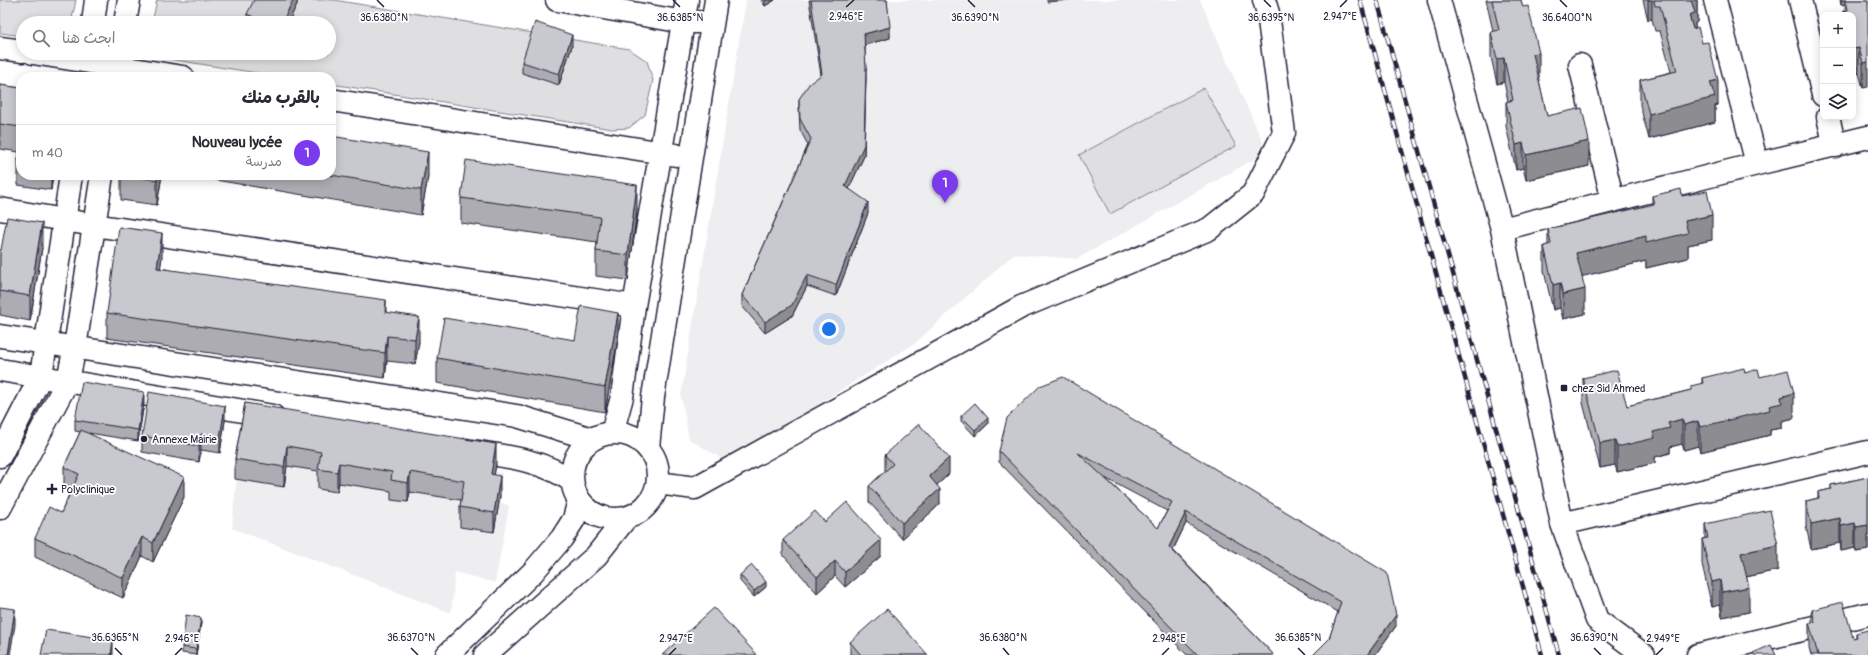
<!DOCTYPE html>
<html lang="ar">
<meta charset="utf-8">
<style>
:root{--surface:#fff;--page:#f2f2f3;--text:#2b2b33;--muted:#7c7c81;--line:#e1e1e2;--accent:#7c3aed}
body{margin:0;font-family:Pangolin,"Playpen Sans Arabic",sans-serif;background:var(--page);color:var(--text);direction:rtl}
.controls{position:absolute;right:12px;top:12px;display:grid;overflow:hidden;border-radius:8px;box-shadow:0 2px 10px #0003}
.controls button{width:36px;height:36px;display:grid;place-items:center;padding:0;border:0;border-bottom:1px solid var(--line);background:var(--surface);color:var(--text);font:20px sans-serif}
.you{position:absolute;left:829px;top:329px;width:14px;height:14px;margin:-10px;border:3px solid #fff;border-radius:50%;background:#1a73e8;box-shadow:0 0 0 6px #1a73e833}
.badge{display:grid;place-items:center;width:26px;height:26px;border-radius:50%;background:var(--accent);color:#fff;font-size:13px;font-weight:700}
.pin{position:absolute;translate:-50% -33px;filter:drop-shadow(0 1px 2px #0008)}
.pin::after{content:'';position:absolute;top:21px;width:14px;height:12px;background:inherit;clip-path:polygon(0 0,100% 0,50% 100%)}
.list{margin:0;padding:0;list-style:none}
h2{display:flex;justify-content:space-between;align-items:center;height:52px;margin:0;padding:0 16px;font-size:17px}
h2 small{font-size:13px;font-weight:400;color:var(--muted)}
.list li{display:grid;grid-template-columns:26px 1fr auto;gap:12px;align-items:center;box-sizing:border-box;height:56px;padding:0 16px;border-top:1px solid var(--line)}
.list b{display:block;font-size:15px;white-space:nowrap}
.list p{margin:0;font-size:13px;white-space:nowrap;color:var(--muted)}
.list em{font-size:13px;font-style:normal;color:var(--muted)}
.icon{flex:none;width:22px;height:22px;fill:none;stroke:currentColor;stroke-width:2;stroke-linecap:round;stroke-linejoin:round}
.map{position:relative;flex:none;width:1868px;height:655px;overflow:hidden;direction:ltr}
.search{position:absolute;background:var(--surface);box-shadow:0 2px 10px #0003;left:16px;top:16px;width:320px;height:44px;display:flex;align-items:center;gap:10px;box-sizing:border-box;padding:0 14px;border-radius:22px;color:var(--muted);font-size:15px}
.panel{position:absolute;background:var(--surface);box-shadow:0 2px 10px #0003;left:16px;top:72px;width:320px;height:108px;border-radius:16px;direction:rtl}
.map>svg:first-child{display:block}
.built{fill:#eeeef1}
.park{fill:#dfdfe2;stroke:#80808e}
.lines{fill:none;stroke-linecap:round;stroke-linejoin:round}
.minor-casing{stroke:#22223b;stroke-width:25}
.minor{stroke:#fff;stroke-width:22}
.rail-casing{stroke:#22223b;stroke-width:4.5}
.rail{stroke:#fff;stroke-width:3;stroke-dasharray:9;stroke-linecap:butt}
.wall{fill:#acacb2;stroke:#22223b;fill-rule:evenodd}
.shaded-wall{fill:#8c8c91;stroke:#22223b}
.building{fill:#c8c8cf;stroke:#22223b;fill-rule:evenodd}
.ticks{fill:none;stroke:#22223b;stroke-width:1.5}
.poi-dot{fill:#22223b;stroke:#fff;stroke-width:1.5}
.labels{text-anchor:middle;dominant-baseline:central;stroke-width:3.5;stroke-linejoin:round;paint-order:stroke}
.poi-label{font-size:11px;fill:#22223b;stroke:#fff;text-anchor:start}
.ticks-label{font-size:10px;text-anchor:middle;fill:#22223b;stroke:#fff;stroke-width:3.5;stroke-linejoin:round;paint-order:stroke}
</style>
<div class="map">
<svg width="1868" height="655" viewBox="0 0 1868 655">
<rect width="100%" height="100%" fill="#fff"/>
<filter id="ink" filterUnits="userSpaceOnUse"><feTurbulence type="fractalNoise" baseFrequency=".025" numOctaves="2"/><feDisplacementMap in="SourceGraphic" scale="8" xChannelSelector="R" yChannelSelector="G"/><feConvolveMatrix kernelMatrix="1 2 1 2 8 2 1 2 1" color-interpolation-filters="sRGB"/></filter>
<g filter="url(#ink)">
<path class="built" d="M 746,0 L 1200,0 L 1267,152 L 1077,259 L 1014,254 L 914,344 L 727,462 L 689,439 L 681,396 Z
M 241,433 L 502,473 L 497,501 L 509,506 L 495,583 L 455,572 L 451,613 L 232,528 Z"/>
<path class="park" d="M 0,0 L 76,0 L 71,23 L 23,23 L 23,36 L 0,33 Z
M 157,0 L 334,0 L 629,49 L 647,61 L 653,80 L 645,115 L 629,128 L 612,129 L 331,84 L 331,77 L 283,77 L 168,59 L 162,53 L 329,53 L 329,23 L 152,23 Z
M 1204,88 L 1236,146 L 1110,214 L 1079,155 Z"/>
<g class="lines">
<g class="minor-casing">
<path id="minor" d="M 557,0 L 684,22 L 698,22
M 1439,0 L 1502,229 L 1562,524 L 1597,620 L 1644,655
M 1715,0 L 1757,164
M 1800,0 L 1823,95
M 93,23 L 96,0
M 125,23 L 129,0
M 0,48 L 23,51
M 33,53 L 183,77
M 1580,65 L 1613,201
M 331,100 L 676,155
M 1828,117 L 1835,146
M 0,209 L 94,225 L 634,306
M 1502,229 L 1757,164 L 1868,137
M 0,336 L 517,416 L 592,439
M 0,370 L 273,416
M572 476a43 43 0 1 1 86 0a43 43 0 1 1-86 0Z
M 612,433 L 622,397 L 634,306 L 687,0
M 648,448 L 653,397 L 716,0
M 466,450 C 503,456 541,459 572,481
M 0,456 L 41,376 L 71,175
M 658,483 L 695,488 L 1021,307 L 1209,229 L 1253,194 L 1284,133 L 1268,13 L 1264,0
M 0,508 L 68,380 L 75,347 L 102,175
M 1562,524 L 1868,452
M 447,655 L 533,572 L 562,538 L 574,519 L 579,500
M 485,655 L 596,556 L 626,518
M 1698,655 L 1868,614"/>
</g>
<use href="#minor" class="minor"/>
<g class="rail-casing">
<path id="rail" d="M 1360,0 L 1542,655
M 1377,0 L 1559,655"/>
</g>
<use href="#rail" class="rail"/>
</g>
<path class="wall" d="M 297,0 L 297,4 L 288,23 L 247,23 L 247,14 Z
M 761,0 L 775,0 L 765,6 Z
M 809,0 L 887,0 L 890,38 L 865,45 L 866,79 L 864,156 L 849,188 L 868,213 L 836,296 L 807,286 L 792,316 L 765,333 L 742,306 L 742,295 L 808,145 L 800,130 L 799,110 L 799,99 L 821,75 Z
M 1047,0 L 1069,0 L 1047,2 Z
M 1486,0 L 1521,0 L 1547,116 L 1589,166 L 1526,180 L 1523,168 L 1516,170 L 1506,126 L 1506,102 L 1508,101 L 1504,82 L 1497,84 L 1491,57 L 1491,32 L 1493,31 Z
M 1643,0 L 1697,0 L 1697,22 L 1695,23 L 1695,29 L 1718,105 L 1715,106 L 1715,122 L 1649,139 L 1640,105 L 1640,80 L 1671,72 L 1660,31 L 1655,31 L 1652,19 L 1648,20 Z
M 1840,0 L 1868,0 L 1863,88 L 1859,73 L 1853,74 L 1853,15 L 1843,15 L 1843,11 L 1845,11 L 1845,4 L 1841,5 Z
M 572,46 L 559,85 L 522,73 L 522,62 Z
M 0,85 L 21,88 L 21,175 L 53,175 L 51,190 L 18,185 L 18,161 L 19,152 L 0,149 Z
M 121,175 L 162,175 L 157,205 L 121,200 Z
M 186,175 L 331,175 L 428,177 L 421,215 Z
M 1652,196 L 1682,196 L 1712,240 L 1688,245 L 1688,258 L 1646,268 L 1646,261 L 1582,276 L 1585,314 L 1563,319 L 1560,308 L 1553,310 L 1544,271 L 1544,246 L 1548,245 L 1548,229 L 1652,205 Z
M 461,198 L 637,210 L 628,280 L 596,276 L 596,251 L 597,242 L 461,223 Z
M 42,248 L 30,321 L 0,315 L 0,250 Z
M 162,257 L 160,268 L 386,312 L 419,342 L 415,364 L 387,361 L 385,378 L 107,338 L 107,313 Z
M 618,338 L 605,412 L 437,383 L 437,358 L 575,340 Z
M 1745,373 L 1760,377 L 1794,418 L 1782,421 L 1782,428 L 1770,430 L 1770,435 L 1700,452 L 1698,446 L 1684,450 L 1682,444 L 1670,447 L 1670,453 L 1655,457 L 1655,463 L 1617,472 L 1615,465 L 1600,468 L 1583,403 L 1583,378 L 1627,406 L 1691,390 L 1702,383 L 1702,378 Z
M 1040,386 L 1396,626 L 1375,655 L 1313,655 L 1329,639 L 1338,612 L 1186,523 L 1173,550 L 1274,655 L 1187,655 L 999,462 L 999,451 ZM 1105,478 L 1167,511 L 1158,528 Z
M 144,403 L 138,441 L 89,433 L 184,497 L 153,562 L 142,556 L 123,598 L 35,557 L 35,538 L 61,513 L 71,490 L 64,487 L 64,467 L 80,432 L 75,431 L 75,420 Z
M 245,403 L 496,464 L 494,475 L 500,496 L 494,532 L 460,527 L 460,507 L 461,500 L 410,492 L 408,502 L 391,500 L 391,491 L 339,483 L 337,492 L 318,489 L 318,471 L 287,466 L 284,487 L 235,479 L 235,459 Z
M 961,416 L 988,424 L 975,436 L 961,421 Z
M 225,421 L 220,453 L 201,450 L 199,462 L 142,452 L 142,436 Z
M 885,455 L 949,474 L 937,485 L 940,504 L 902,539 L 869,502 L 869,486 L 885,471 Z
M 1868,477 L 1868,550 L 1856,552 L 1855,548 L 1841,551 L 1840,543 L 1811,549 L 1806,526 L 1806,501 L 1818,498 L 1818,492 L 1831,489 L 1831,485 Z
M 825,522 L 881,556 L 845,587 L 835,576 L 817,593 L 783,555 L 783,540 Z
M 1705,524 L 1778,570 L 1746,577 L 1749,612 L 1722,617 L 1720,605 L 1712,607 L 1702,564 L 1702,539 L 1705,538 Z
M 740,575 L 766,587 L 754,597 L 740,581 Z
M 1812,610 L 1853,638 L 1856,637 L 1856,633 L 1868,655 L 1811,655 L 1809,648 L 1809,623 L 1812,622 Z
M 201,623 L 196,655 L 182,653 L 182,647 Z
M 850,642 L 928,655 L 850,655 Z"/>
<path class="shaded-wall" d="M 293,0 L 297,0 L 297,4 L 288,23 L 282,23 Z
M 766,0 L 775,0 L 765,6 L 765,1 Z
M 1648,0 L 1652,0 L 1652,19 L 1648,20 Z
M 1691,0 L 1697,0 L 1697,22 L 1695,23 L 1695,38 L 1689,15 Z
M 1841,0 L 1845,0 L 1845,4 L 1841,5 Z
M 890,27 L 890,38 L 864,45 L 864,34 Z
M 572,35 L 572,46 L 559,85 L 559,74 Z
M 1859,48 L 1859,73 L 1853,74 L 1853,49 Z
M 1539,53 L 1539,78 L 1533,79 L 1533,54 Z
M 1504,58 L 1504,82 L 1497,84 L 1497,59 Z
M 1868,62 L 1868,87 L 1863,88 L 1863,63 Z
M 866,68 L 864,156 L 845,197 L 845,186 Z
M 1718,80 L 1718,105 L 1715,106 L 1715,122 L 1649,139 L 1649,114 L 1710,82 Z
M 1589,141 L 1589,166 L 1526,180 L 1526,155 Z
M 1523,143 L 1523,168 L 1516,170 L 1516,145 Z
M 428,152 L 428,177 L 421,215 L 421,190 Z
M 51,175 L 53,175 L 51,190 Z
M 158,175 L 162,175 L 157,205 L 157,180 Z
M 637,185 L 637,210 L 628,280 L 628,255 Z
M 868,202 L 868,213 L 836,296 L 836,285 Z
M 1712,215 L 1712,240 L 1688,245 L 1688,258 L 1646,268 L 1646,261 L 1576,278 L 1576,253 L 1646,236 L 1685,221 Z
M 42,223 L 42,248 L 30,321 L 30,296 Z
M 162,233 L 162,257 L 157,293 L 157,268 Z
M 807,275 L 807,286 L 792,316 L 765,333 L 765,322 Z
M 1560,283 L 1560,308 L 1553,310 L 1553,285 Z
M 1585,289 L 1585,314 L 1563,319 L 1563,294 Z
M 386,300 L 386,325 L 385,312 Z
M 618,313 L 618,338 L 605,412 L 605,387 Z
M 419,317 L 419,342 L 415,364 L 415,339 Z
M 387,336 L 387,361 L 385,378 L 385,353 Z
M 144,392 L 144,403 L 138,441 L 138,430 Z
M 1794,393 L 1794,418 L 1782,421 L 1782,428 L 1770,430 L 1770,435 L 1700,452 L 1700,427 L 1769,406 L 1781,397 Z
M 225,406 L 225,421 L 220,453 L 220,438 Z
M 988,418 L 988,424 L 975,436 L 975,430 Z
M 1682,419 L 1682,444 L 1670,447 L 1670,453 L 1655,457 L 1655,463 L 1617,472 L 1617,447 L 1653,432 L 1668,423 Z
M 1698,421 L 1698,446 L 1684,450 L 1684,425 Z
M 201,434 L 201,450 L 199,462 L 199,446 Z
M 1615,440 L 1615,465 L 1600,468 L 1600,443 Z
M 496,444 L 496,464 L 491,494 L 491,474 Z
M 287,446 L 287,466 L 284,487 L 284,467 Z
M 949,458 L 949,474 L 929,492 L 929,476 Z
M 339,463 L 339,483 L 337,492 L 337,472 Z
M 410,472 L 410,492 L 408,502 L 408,483 Z
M 500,476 L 500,496 L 494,532 L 494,513 Z
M 184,477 L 184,497 L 153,562 L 153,543 Z
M 940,489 L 940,504 L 902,539 L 902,523 Z
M 1186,512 L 1186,523 L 1169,558 L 1169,547 Z
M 1840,518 L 1840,543 L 1811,549 L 1811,524 Z
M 1855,523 L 1855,548 L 1841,551 L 1841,526 Z
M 1868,525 L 1868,550 L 1856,552 L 1856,527 Z
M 142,537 L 142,556 L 123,598 L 123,578 Z
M 881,540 L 881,556 L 845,587 L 845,572 Z
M 1778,545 L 1778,570 L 1741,578 L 1741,553 Z
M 835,561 L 835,576 L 817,593 L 817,577 Z
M 1720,580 L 1720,605 L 1712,607 L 1712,582 Z
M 766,582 L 766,587 L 754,597 L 754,591 Z
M 1749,587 L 1749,612 L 1722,617 L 1722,592 Z
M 15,609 L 15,625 L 10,655 L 8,655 Z
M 1396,615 L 1396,626 L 1375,655 L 1367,655 Z
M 201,618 L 201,623 L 196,655 L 196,649 Z
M 113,640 L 113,655 L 111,655 Z"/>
<path class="building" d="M 254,0 L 293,0 L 282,23 L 266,23 L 247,14 Z
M 811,0 L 887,0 L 890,27 L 864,34 L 866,68 L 864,145 L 845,186 L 868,202 L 836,285 L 807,275 L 792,305 L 765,322 L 742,295 L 811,139 L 800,119 L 799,99 L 809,84 L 822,74 Z
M 1492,0 L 1521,0 L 1523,7 L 1528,6 L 1539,53 L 1533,54 L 1547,116 L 1582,108 L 1589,141 L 1526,155 L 1523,143 L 1516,145 L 1506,102 L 1513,100 L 1504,58 L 1497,59 L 1491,32 L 1499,30 Z
M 1654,0 L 1691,0 L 1695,13 L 1689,15 L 1693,29 L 1698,27 L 1702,43 L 1708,42 L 1718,80 L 1710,82 L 1715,97 L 1649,114 L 1640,80 L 1677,71 L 1660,6 L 1655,6 Z
M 1846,0 L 1868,0 L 1868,62 L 1863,63 L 1859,48 L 1853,49 L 1853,15 L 1844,15 L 1843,11 L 1848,10 Z
M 535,22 L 572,35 L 559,74 L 522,62 Z
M 0,85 L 21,88 L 21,127 L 0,124 Z
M 331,136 L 428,152 L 421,190 L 331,175 Z
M 21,137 L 21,161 L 18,161 Z
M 466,160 L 637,185 L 628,255 L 596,251 L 600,217 L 461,198 Z
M 123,175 L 158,175 L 157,180 Z
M 1681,189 L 1682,196 L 1707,191 L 1712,215 L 1685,221 L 1688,233 L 1646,243 L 1646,236 L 1576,253 L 1585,289 L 1563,294 L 1560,283 L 1553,285 L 1544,246 L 1551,244 L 1548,229 L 1654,204 L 1652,196 Z
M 7,217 L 42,223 L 30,296 L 0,291 L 0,250 L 1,250 Z
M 119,227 L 162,233 L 157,268 L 386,300 L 385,312 L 419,317 L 415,339 L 387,336 L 385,353 L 107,313 Z
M 581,306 L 618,313 L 605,387 L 437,358 L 444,318 L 575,340 Z
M 1744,368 L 1745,373 L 1758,369 L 1760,377 L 1788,370 L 1794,393 L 1781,397 L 1782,403 L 1769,406 L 1770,410 L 1700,427 L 1698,421 L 1684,425 L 1682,419 L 1668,423 L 1670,428 L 1653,432 L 1655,438 L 1617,447 L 1615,440 L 1600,443 L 1583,378 L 1617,370 L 1627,406 L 1691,390 L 1691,386 L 1703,383 L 1702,378 Z
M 1063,377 L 1387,573 L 1396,615 L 1367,655 L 1313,655 L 1329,639 L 1341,602 L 1186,512 L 1169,547 L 1274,655 L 1198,655 L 999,451 L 1007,418 L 1040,386 ZM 1078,453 L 1172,502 L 1158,528 Z
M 82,382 L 144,392 L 138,430 L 75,420 Z
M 149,392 L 225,406 L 220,438 L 201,434 L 199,446 L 142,436 Z
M 245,403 L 496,444 L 491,474 L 500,476 L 494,513 L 460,507 L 464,481 L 410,472 L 408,483 L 391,480 L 392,472 L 339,463 L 337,472 L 318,469 L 321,452 L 287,446 L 284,467 L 235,459 Z
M 975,403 L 988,418 L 975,430 L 961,416 Z
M 919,424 L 949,458 L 929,476 L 940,489 L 902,523 L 869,486 L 893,464 L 885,455 Z
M 81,430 L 184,477 L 153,543 L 142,537 L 123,578 L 35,538 L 49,507 L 61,513 L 79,474 L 64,467 Z
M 1868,477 L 1868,525 L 1856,527 L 1855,523 L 1841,526 L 1840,518 L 1811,524 L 1806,501 L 1819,498 L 1818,492 L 1831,489 L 1831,485 Z
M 847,502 L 881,540 L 845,572 L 835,561 L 817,577 L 783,540 L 815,511 L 825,522 Z
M 1770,510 L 1778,545 L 1741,553 L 1749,587 L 1722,592 L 1720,580 L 1712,582 L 1702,539 L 1708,538 L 1705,524 Z
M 752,565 L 766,582 L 754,591 L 740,575 Z
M 1843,602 L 1853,638 L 1857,637 L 1856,633 L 1868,630 L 1868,655 L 1818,655 L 1809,623 L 1815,622 L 1812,610 Z
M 0,607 L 15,609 L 8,655 L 0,655 Z
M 714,608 L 757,655 L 662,655 Z
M 887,609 L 928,655 L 861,655 L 850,642 Z
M 186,615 L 201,618 L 196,649 L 182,647 Z
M 46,630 L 113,640 L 111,655 L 41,655 Z
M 1771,645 L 1776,655 L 1754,655 L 1753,653 Z"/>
</g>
<path class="ticks" d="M 377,0 L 384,7M 673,0 L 680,7M 968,0 L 975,7M 1264,0 L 1271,7M 1560,0 L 1567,7M 846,7 L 854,0M 1340,7 L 1347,0M 115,648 L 122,655M 411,648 L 418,655M 1003,648 L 1009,655M 1298,648 L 1305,655M 1594,648 L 1601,655M 175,655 L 182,648M 669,655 L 676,648M 1162,655 L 1169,648M 1656,655 L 1663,648"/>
<g class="poi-dot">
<rect x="1560" y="384" width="8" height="8" rx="2"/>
<circle cx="144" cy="439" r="4"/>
<path d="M50 483h4v4h4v4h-4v4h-4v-4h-4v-4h4z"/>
</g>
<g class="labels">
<g class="poi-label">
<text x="1572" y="388">chez Sid Ahmed</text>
<text x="152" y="439">Annexe Mairie</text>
<text x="61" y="489">Polyclinique</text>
</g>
</g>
<g class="ticks-label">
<text x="846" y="20">2.946°E</text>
<text x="1340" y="20">2.947°E</text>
<text x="1567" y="21">36.6400°N</text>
<text x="384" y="21">36.6380°N</text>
<text x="680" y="21">36.6385°N</text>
<text x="975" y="21">36.6390°N</text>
<text x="1271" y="21">36.6395°N</text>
<text x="115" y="641">36.6365°N</text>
<text x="411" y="641">36.6370°N</text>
<text x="1003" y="641">36.6380°N</text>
<text x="1298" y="641">36.6385°N</text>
<text x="1594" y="641">36.6390°N</text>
<text x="182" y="642">2.946°E</text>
<text x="676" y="642">2.947°E</text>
<text x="1169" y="642">2.948°E</text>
<text x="1663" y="642">2.949°E</text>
</g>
</svg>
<div class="controls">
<button>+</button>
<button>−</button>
<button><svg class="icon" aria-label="layers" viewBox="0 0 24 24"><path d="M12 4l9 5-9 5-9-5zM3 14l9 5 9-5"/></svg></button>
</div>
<div class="you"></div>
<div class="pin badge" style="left:945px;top:203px">1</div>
<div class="search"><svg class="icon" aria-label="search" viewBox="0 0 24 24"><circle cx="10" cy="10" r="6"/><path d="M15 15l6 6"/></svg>ابحث هنا</div>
<section class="panel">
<h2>بالقرب منك<small></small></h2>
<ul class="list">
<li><span class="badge">1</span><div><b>Nouveau lycée</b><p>مدرسة</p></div><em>40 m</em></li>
</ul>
</section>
</div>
